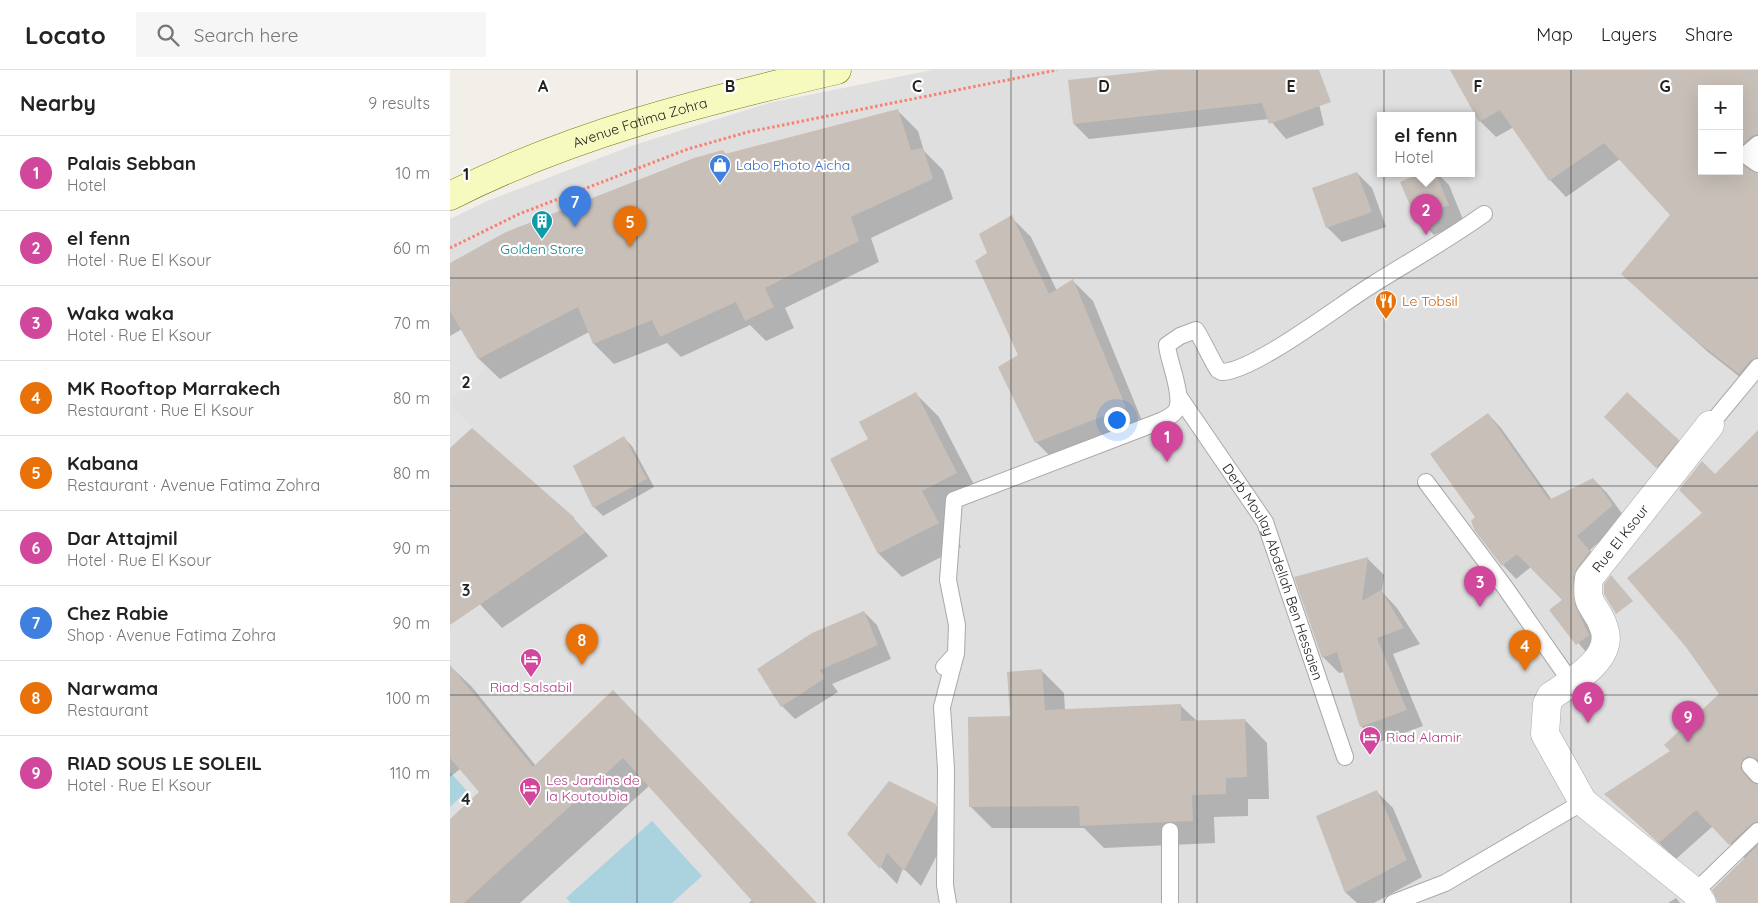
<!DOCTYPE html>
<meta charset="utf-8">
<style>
:root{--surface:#fff;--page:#f6f6f6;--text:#222;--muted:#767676;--line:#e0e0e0;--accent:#d40000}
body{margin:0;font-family:Quicksand,sans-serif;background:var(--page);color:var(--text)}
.controls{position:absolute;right:15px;top:15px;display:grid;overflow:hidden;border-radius:0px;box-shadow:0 5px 20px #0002}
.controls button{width:45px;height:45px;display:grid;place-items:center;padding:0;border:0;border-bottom:1px solid var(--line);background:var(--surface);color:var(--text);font:25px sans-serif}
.you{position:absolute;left:666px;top:349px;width:18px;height:18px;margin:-12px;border:4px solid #fff;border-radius:50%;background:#1a73e8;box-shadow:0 0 0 8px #1a73e833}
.badge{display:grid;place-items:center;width:32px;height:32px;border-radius:50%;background:var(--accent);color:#fff;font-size:16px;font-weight:700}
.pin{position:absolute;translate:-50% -41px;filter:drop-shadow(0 1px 2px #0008)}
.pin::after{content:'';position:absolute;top:26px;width:18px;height:15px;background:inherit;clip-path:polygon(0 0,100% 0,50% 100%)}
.popup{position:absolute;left:927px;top:42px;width:98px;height:65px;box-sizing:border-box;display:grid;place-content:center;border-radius:0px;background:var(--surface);filter:drop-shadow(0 1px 4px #0005);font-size:16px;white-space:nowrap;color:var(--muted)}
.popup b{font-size:19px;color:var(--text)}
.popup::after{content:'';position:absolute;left:50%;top:100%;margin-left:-10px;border:10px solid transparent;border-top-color:var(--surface)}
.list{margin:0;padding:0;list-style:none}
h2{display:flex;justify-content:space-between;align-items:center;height:65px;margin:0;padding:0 20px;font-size:21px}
h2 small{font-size:16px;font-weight:400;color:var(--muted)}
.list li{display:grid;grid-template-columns:32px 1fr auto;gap:15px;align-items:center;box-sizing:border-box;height:75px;padding:0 20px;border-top:1px solid var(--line)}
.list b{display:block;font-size:19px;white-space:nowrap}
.list p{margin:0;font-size:16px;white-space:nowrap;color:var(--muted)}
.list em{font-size:16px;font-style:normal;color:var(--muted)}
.icon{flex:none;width:28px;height:28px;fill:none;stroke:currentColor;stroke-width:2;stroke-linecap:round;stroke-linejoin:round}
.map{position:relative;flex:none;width:1308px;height:833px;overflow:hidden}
header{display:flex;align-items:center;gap:30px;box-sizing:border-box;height:70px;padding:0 25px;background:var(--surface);border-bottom:1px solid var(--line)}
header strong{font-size:24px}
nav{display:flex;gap:28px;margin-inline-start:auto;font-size:18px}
.search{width:350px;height:45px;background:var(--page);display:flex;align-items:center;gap:12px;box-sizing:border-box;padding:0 18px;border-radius:0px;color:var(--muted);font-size:19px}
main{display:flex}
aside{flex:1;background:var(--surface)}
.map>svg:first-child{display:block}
.residential{fill:#e0dfdf;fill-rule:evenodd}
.parking{fill:#e2e2e2}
.water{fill:#aad3df}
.shadow{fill:#0003;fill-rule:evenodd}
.building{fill:#c7bfb8}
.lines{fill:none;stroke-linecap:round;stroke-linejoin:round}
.lane-casing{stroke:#a9a9a9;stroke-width:18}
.street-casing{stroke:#a9a9a9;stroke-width:29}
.secondary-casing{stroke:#707d05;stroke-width:29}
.path{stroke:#fa8072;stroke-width:3;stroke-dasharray:2.5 2.5;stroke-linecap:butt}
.lane{stroke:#fff;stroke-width:16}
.street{stroke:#fff;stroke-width:28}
.secondary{stroke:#f7fabf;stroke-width:28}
.grid{fill:none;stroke:#222;stroke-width:1;stroke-opacity:0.55}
.labels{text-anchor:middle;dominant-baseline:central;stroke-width:4.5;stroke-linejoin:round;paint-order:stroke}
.street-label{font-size:14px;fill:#222;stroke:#fff}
.shop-label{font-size:14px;fill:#366cbe;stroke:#fff;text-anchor:start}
.culture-label{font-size:14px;fill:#0d838f;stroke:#fff}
.food-label{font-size:14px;fill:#c56008;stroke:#fff;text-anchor:start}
.hotel-label{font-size:14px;fill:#b23c85;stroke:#fff;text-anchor:start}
.grid-label{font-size:16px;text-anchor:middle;font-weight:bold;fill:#222;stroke:#fff;stroke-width:4.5;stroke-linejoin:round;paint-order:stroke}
</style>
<header>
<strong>Locato</strong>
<div class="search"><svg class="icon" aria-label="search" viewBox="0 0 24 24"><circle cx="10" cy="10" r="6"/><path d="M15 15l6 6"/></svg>Search here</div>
<nav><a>Map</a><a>Layers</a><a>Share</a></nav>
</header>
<main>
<aside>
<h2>Nearby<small>9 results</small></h2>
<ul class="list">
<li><span class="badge" style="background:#d1479c">1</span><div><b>Palais Sebban</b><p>Hotel</p></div><em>10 m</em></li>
<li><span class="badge" style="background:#d1479c">2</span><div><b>el fenn</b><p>Hotel · Rue El Ksour</p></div><em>60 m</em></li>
<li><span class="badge" style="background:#d1479c">3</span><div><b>Waka waka</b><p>Hotel · Rue El Ksour</p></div><em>70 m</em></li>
<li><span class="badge" style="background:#e8710a">4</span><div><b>MK Rooftop Marrakech</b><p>Restaurant · Rue El Ksour</p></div><em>80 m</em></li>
<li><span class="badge" style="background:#e8710a">5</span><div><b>Kabana</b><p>Restaurant · Avenue Fatima Zohra</p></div><em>80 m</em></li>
<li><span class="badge" style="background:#d1479c">6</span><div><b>Dar Attajmil</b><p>Hotel · Rue El Ksour</p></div><em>90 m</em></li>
<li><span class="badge" style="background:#3f7fe0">7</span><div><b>Chez Rabie</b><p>Shop · Avenue Fatima Zohra</p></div><em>90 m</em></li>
<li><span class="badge" style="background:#e8710a">8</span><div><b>Narwama</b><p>Restaurant</p></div><em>100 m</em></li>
<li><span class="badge" style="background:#d1479c">9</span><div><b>RIAD SOUS LE SOLEIL</b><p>Hotel · Rue El Ksour</p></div><em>110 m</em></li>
</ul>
</aside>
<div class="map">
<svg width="1308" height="833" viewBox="0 0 1308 833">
<rect width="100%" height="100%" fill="#f2efe9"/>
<path class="residential" d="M 482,0 L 1308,0 L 1308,833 L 0,833 L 0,149 L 37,131 L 184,75 L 319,33 ZM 1252,19 L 1289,19 L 1289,101 L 1252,101 ZM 931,46 L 1021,46 L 1021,104 L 931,104 Z"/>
<path class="parking" d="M 0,241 L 34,300 L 0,331 Z
M 0,333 L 22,358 L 0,378 Z"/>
<path class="water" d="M 0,702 L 17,721 L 0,737 Z
M 202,751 L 252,806 L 222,833 L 121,833 L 116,828 Z"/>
<path class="shadow" d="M 722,0 L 861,0 L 874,55 L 836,69 L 819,49 L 639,69 L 624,54 Z
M 1001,0 L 1308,0 L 1308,92 L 1301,98 L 1302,103 L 1308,104 L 1308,307 L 1300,315 L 1258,282 L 1189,220 L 1222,145 L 1170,89 L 1116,127 L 1100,110 L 1064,57 L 1046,67 L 1030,51 ZM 1252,19 L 1289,19 L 1289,101 L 1252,101 Z
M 447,40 L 468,61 L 474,81 L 493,100 L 503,129 L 421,168 L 429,192 L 335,238 L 344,258 L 316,271 L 300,255 L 231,287 L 217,273 L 164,294 L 144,274 L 139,262 L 50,309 L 29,289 L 12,259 L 0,266 L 0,195 L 273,81 L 277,85 Z
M 907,103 L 922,118 L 936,157 L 892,172 L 877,157 Z
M 972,104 L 988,104 L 999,115 L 1014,152 L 984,165 L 967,148 L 952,112 Z
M 561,147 L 581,167 L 607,221 L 623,211 L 643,231 L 695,358 L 606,392 L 586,372 L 570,286 L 538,183 Z
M 466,324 L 489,347 L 530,426 L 494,444 L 511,477 L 452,507 L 429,484 L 382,389 L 420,370 Z
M 1038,344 L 1051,358 L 1102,430 L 1143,409 L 1157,423 L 1176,449 L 1140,480 L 1153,496 L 1138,550 L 1152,579 L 1141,588 L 1101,540 L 1114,530 L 1081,497 L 1066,509 L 1053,495 L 1026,447 Z
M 1156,347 L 1228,370 L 1244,387 L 1223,413 Z
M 22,359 L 124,449 L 158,486 L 52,558 L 0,502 L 0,380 Z
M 1308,362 L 1308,833 L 1269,833 L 1295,789 L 1263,756 L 1226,789 L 1173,740 L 1271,624 L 1254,443 L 1265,405 Z
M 174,368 L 182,376 L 204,417 L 153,446 L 144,437 L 124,397 Z
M 918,489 L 934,505 L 932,522 L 947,538 L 970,574 L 943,584 L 973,656 L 927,673 L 911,656 L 894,602 L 889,603 L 873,587 L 846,508 Z
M 414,542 L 427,555 L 441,589 L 382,614 L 388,622 L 345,649 L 332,636 Z
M 0,596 L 22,617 L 86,696 L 163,622 L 366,833 L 299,833 L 302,830 L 199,716 L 70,833 L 0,833 L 0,751 L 30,722 L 10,699 L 0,707 Z
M 592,601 L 614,623 L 615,641 L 731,636 L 747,651 L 795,650 L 817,673 L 819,729 L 798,729 L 798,746 L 764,747 L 765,773 L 654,778 L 634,758 L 542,758 L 520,736 L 562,647 Z
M 927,722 L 943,738 L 972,807 L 924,833 L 907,833 L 896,823 L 868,746 Z
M 485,735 L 502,752 L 502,756 L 471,816 L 453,798 L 447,814 L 399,764 Z
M 1226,828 L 1230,833 L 1218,833 Z"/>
<path class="building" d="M 710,0 L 869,0 L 881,32 L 819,54 L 812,33 L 623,54 L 618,10 Z
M 1000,0 L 1308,0 L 1308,64 L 1302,66 L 1289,77 L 1289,19 L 1252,19 L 1252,101 L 1289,101 L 1289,93 L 1308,104 L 1308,287 L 1301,290 L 1289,304 L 1240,266 L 1171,204 L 1220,145 L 1154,73 L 1099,111 L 1050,40 L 1029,52 Z
M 448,39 L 461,80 L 473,78 L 483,109 L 401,147 L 409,171 L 315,218 L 324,237 L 295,251 L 286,232 L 210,267 L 202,250 L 143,274 L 128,237 L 28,289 L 0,241 L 0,193 L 56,162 L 244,88 L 273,80 L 275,84 Z
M 907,102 L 922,142 L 876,158 L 862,118 Z
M 968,104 L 986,104 L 999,135 L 966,149 L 950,112 Z
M 562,145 L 599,224 L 623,209 L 676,337 L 585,373 L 548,297 L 568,285 L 525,191 L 537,183 L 529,164 Z
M 466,322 L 507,403 L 472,421 L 489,453 L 428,484 L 380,389 L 418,369 L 409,352 Z
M 1177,322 L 1229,370 L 1206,398 L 1154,347 Z
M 1038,343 L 1099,430 L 1143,408 L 1163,435 L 1127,466 L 1140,481 L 1127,498 L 1123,507 L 1125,535 L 1139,565 L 1126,575 L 1099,540 L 1112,530 L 1067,484 L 1052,496 L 1025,461 L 1021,451 L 1025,447 L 980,384 Z
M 22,358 L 125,448 L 123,449 L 136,462 L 0,555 L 0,378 Z
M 1308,360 L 1308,690 L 1298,686 L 1293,689 L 1290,698 L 1301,712 L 1308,715 L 1308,751 L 1301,754 L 1279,775 L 1246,740 L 1209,773 L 1154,724 L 1220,681 L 1214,675 L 1269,624 L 1236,577 L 1177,508 L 1252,443 L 1229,420 L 1252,391 L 1265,404 Z
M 174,366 L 197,409 L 143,438 L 123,396 Z
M 918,487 L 912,531 L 931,520 L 954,558 L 927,568 L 957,640 L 910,657 L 887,582 L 872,588 L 844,507 Z
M 1161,505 L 1183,531 L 1166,544 L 1154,524 L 1154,514 Z
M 414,541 L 428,575 L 370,600 L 375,608 L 331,637 L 307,599 L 362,563 Z
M 0,595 L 83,697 L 163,620 L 367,833 L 304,833 L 173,688 L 14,833 L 0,833 L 0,749 L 29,722 L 0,688 Z
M 592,599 L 595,640 L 731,634 L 731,651 L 795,649 L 797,707 L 776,708 L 776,724 L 742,725 L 743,751 L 630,756 L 629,736 L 519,737 L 518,647 L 560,646 L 557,602 Z
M 439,711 L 486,734 L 486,739 L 454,801 L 437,783 L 430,799 L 397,764 Z
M 927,720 L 957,790 L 895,823 L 866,746 Z
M 1308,775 L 1308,833 L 1268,833 L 1262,820 Z"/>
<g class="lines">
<g class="lane-casing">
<g id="lane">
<path d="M 1308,74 L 1295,85 L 1308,94"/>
<path id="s1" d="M 730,328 L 815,452 L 895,687"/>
<path d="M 1260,355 L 1308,297"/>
<path d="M 976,412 L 1054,516 L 1121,612"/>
<path d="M 494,597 L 506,584 L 507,555 L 498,510 L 504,430 L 711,351 C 715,349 721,346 724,343 C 737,331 718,292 717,275 L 730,266 L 746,260 C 749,263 763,293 768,300 L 772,302 C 805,301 892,233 925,213 C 962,190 999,169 1034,144"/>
<path d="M 1300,696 L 1308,705"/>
<path d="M 720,761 L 720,833"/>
<path d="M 1245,822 L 1308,761"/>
<path d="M 498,833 L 495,815 L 496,699 L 492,637 L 505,587"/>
<path d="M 943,833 L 995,813 L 1133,732"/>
</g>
</g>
<g class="street-casing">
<g id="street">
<path id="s2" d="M 1252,833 L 1245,822 L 1133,732 L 1095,664 L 1097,634 L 1101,626 C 1122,612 1165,588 1154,558 C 1146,533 1135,540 1139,508 L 1260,355"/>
</g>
</g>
<g class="secondary-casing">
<g id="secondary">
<path id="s3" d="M 0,126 C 122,64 255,31 387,0"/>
</g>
</g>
<path class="path" d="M 0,178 L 69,144 L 238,79 L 298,62 L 607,0"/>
<use href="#lane" class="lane"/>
<use href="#street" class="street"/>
<use href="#secondary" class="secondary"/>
</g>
<path class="grid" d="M 187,0 L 187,833M 374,0 L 374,833M 561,0 L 561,833M 747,0 L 747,833M 934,0 L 934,833M 1121,0 L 1121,833M 0,208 L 1308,208M 0,416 L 1308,416M 0,625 L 1308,625"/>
<defs>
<g id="shop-pin" transform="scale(1.125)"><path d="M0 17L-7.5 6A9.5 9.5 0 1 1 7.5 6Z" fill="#3f7fe0" stroke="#fff"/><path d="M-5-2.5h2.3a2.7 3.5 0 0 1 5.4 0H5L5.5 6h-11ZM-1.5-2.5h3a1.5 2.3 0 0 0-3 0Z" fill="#fff"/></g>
<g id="building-pin" transform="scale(1.125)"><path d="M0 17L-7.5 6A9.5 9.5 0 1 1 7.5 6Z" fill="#0f9aa8" stroke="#fff"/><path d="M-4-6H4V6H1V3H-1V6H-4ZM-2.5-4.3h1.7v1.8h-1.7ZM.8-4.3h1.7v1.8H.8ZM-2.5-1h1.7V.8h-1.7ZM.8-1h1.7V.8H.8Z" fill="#fff"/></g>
<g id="restaurant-pin" transform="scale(1.125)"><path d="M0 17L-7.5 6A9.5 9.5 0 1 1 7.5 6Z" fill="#e8710a" stroke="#fff"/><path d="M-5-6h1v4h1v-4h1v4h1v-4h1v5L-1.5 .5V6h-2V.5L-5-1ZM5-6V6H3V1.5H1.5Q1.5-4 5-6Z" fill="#fff"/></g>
<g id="hotel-pin" transform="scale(1.125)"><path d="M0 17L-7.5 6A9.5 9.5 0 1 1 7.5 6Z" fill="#d1479c" stroke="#fff"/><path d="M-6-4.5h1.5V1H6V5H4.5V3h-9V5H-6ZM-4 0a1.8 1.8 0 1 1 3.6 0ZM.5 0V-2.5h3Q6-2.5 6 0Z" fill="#fff"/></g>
</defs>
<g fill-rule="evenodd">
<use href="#shop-pin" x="270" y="95"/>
<use href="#building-pin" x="92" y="151"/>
<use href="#restaurant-pin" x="936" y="231"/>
<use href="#hotel-pin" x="81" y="589"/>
<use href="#hotel-pin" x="920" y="667"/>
<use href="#hotel-pin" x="80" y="718"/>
</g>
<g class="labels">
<g class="street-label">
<text stroke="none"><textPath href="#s3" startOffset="204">Avenue Fatima Zohra</textPath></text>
<text stroke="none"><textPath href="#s2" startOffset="471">Rue El Ksour</textPath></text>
<text stroke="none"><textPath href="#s1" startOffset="199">Derb Moulay Abdellah Ben Hessaien</textPath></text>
</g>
<g class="shop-label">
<text x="286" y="95">Labo Photo Aicha</text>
</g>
<g class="culture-label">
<text x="92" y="179">Golden Store</text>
</g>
<g class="food-label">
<text x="952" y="231">Le Tobsil</text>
</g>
<g class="hotel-label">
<text x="81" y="617" text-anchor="middle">Riad Salsabil</text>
<text x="936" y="667">Riad Alamir</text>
<text x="96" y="710">Les Jardins de<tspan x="96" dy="16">la Koutoubia</tspan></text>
</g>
</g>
<g class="grid-label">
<text x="93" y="22">A</text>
<text x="280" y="22">B</text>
<text x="467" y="22">C</text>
<text x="654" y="22">D</text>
<text x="841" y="22">E</text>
<text x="1028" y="22">F</text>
<text x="1215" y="22">G</text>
<text x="16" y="110">1</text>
<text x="16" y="318">2</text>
<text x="16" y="526">3</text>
<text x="16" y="735">4</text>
</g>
</svg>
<div class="controls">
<button>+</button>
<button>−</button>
</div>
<div class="you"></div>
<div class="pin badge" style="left:717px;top:392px;background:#d1479c">1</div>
<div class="pin badge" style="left:976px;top:165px;background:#d1479c">2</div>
<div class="popup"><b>el fenn</b>Hotel</div>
<div class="pin badge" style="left:1030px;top:537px;background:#d1479c">3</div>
<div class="pin badge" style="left:1075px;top:601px;background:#e8710a">4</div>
<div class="pin badge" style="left:180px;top:177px;background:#e8710a">5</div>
<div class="pin badge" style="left:1138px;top:653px;background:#d1479c">6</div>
<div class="pin badge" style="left:125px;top:157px;background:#3f7fe0">7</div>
<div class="pin badge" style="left:132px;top:595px;background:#e8710a">8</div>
<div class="pin badge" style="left:1238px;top:672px;background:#d1479c">9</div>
</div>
</main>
